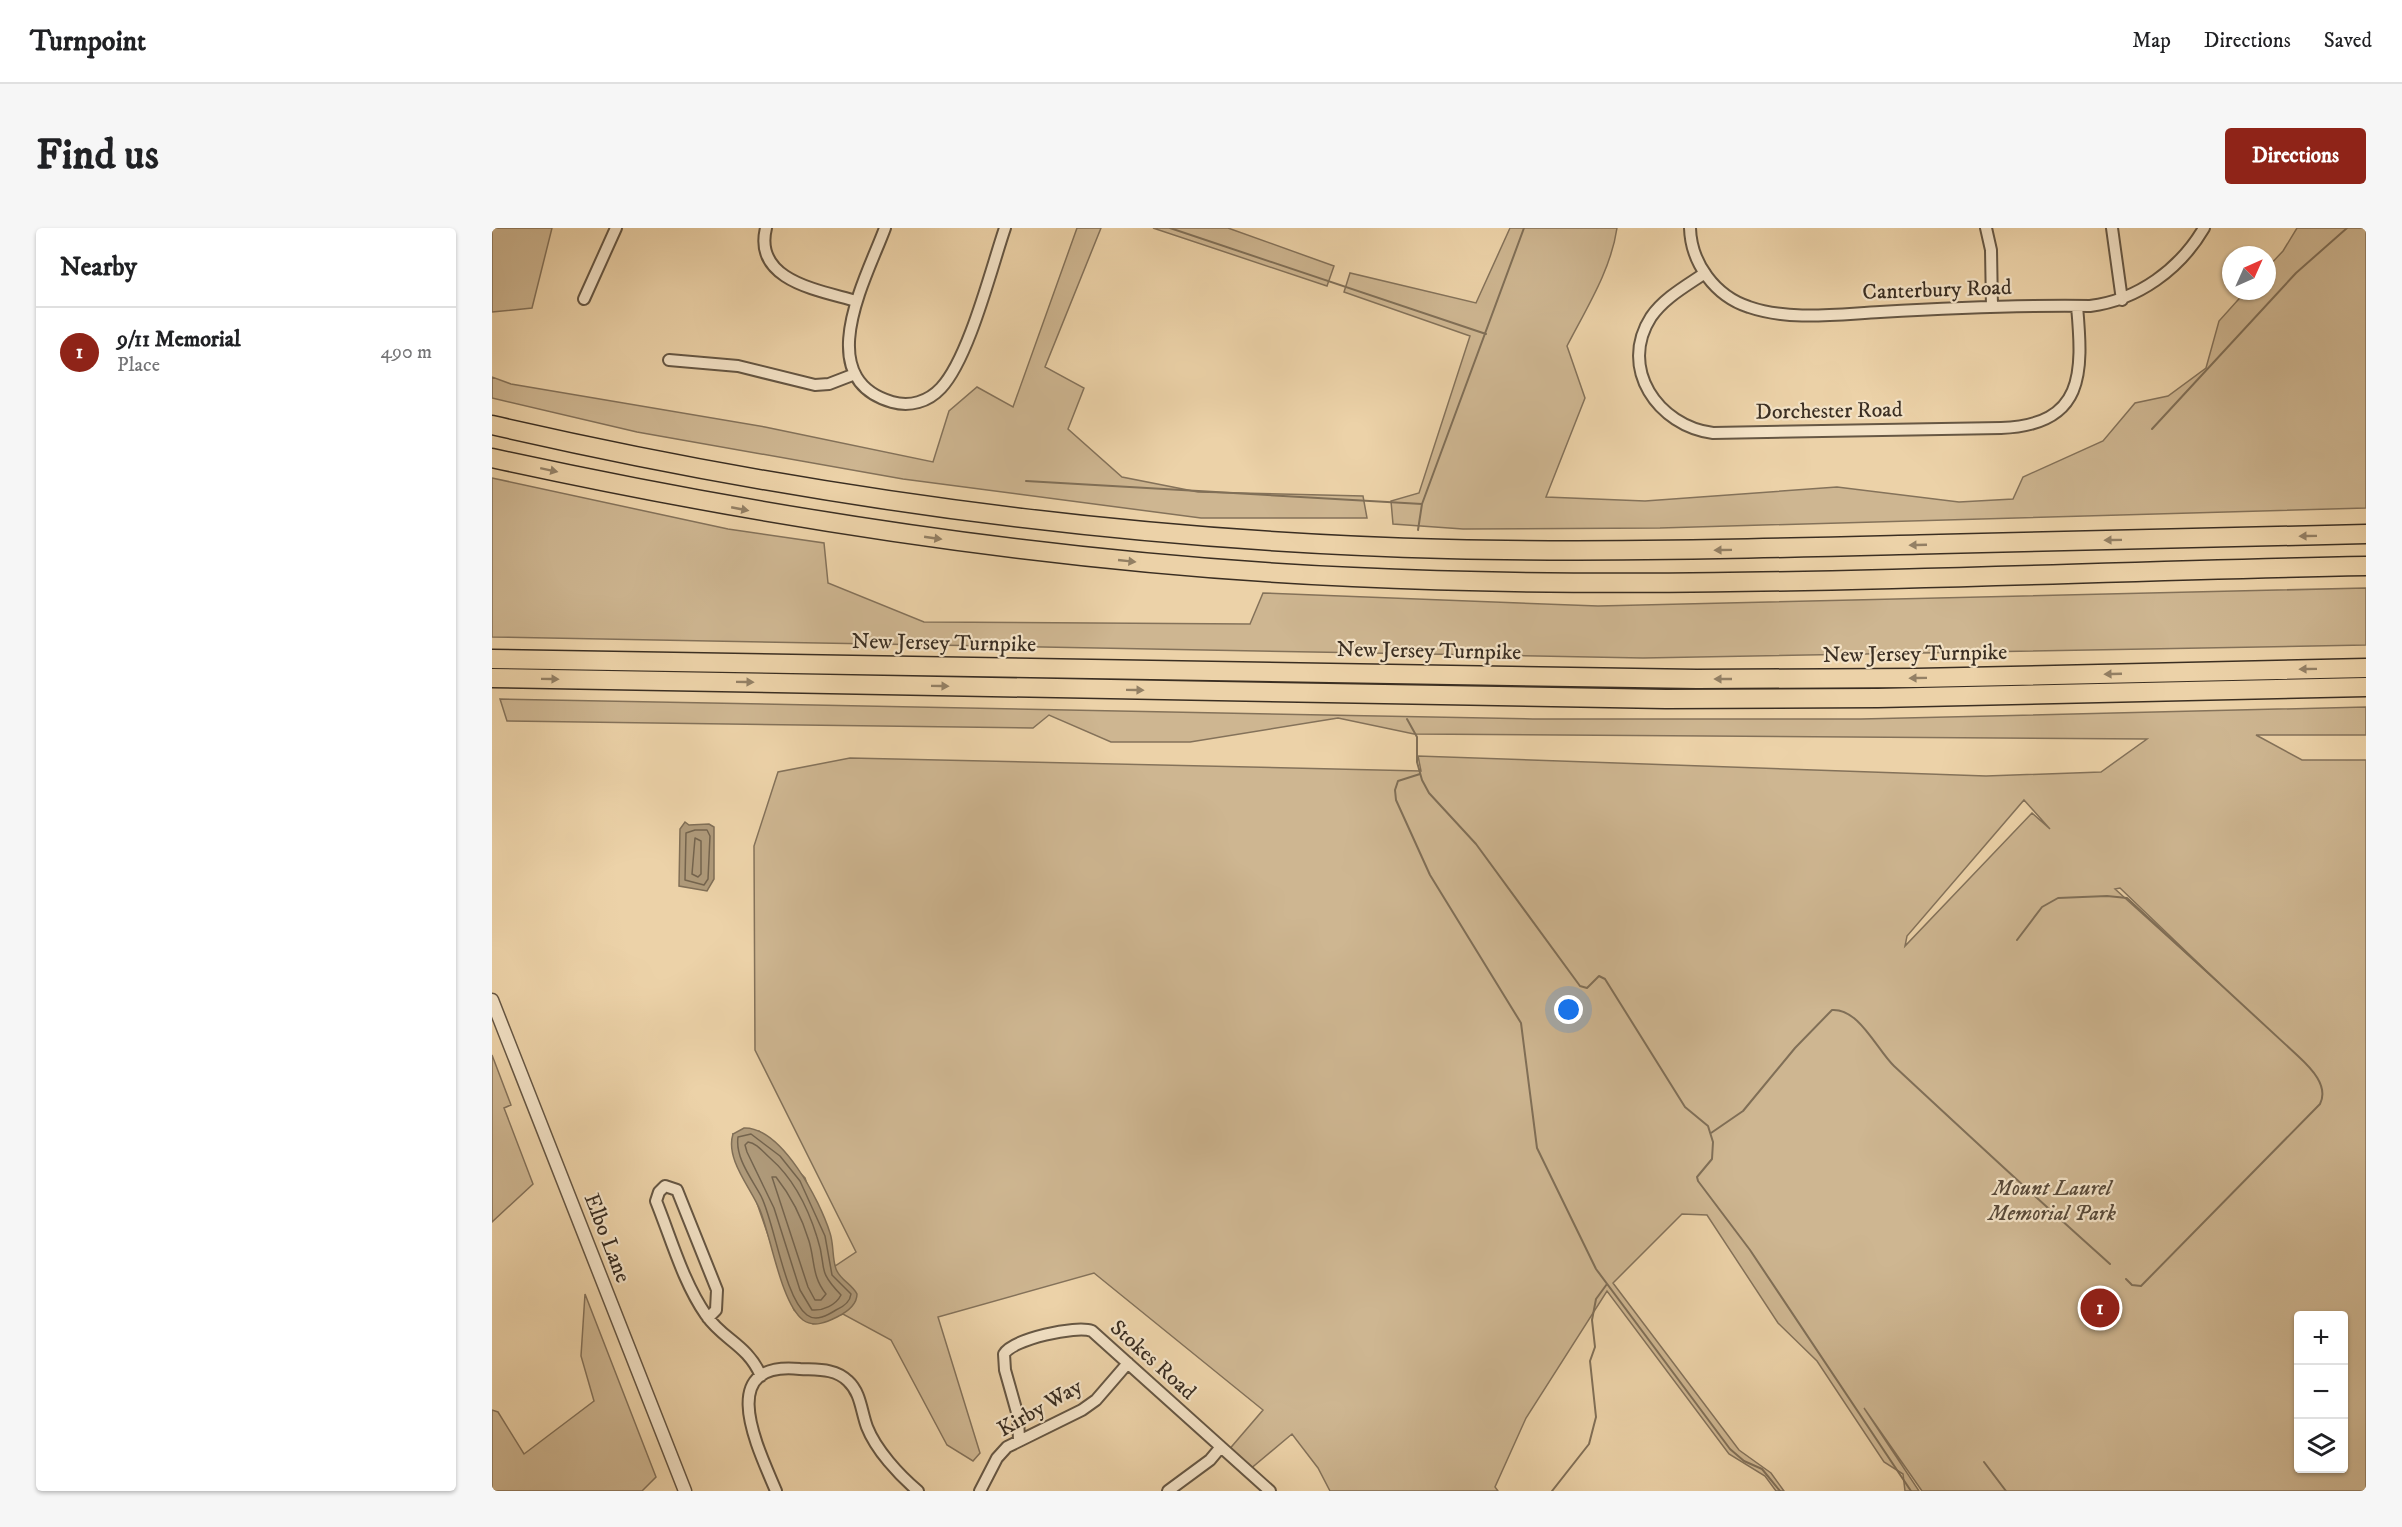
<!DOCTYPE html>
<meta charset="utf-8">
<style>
:root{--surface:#fff;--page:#f6f6f6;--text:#202124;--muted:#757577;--line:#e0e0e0;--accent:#8f2418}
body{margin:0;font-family:"IM FELL DW Pica",serif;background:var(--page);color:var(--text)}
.controls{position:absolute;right:18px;bottom:18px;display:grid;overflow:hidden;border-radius:6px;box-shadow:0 2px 4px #0004}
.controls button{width:54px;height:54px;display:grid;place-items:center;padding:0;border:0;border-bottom:2px solid var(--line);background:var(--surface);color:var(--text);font:30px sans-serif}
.compass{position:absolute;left:1730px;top:18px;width:54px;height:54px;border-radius:50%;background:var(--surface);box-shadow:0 2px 4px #0004;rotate:45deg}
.you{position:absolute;left:1077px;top:782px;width:21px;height:21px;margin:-15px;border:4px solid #fff;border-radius:50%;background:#1a73e8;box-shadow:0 0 0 9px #1a73e833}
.badge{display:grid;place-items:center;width:39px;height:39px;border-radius:50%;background:var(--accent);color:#fff;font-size:20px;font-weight:700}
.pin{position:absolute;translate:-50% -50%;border:3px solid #fff;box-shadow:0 2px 6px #0006}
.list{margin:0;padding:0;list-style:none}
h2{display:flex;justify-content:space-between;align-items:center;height:78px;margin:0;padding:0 24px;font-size:26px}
h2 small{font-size:20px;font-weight:400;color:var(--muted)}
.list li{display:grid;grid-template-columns:39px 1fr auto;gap:18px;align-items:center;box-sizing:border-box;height:90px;padding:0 24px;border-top:2px solid var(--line)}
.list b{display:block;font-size:22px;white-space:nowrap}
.list p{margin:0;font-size:20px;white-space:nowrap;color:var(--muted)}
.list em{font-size:20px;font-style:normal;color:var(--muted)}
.icon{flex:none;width:33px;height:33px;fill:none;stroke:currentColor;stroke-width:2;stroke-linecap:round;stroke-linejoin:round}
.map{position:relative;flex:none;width:1874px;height:1263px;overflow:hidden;border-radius:6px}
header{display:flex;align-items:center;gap:36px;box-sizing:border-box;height:84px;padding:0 30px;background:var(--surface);border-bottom:2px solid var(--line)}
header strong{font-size:28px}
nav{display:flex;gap:33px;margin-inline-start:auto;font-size:21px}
.intro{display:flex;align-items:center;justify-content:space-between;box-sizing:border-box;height:144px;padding:0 36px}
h1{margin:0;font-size:42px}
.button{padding:15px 27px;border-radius:6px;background:var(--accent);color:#fff;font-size:21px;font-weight:700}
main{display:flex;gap:36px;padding:0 36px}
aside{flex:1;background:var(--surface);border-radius:6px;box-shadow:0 2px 4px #0004}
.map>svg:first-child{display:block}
.green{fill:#ceb691;stroke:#84725a;stroke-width:1.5;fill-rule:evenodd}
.water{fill:#af9a7a;stroke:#806f57;stroke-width:1.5}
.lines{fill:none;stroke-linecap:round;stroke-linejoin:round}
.shore{stroke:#74644e;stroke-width:1.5}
.stream{stroke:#806f57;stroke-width:2}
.minor-casing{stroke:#665744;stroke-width:14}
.tertiary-casing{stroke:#665744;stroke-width:15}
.motorway-casing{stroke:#3a2e22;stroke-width:21}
.minor{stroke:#f3e2c6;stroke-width:10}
.tertiary{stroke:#f3e2c6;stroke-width:12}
.motorway{stroke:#ecd2a8;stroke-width:18}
.oneway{fill:#938065}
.labels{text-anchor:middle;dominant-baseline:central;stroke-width:4.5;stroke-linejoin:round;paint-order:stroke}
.street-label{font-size:22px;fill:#3a2e22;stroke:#f3e2c6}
.park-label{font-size:22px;font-style:italic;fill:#584938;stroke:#f3e2c6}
</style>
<header>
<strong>Turnpoint</strong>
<nav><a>Map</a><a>Directions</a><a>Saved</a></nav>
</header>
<div class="intro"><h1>Find us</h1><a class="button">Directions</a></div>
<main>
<aside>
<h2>Nearby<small></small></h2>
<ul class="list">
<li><span class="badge">1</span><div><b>9/11 Memorial</b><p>Place</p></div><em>490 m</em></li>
</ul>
</aside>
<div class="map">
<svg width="1874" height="1263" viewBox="0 0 1874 1263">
<rect width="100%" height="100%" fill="#ecd2a8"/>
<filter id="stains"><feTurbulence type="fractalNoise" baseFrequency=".00333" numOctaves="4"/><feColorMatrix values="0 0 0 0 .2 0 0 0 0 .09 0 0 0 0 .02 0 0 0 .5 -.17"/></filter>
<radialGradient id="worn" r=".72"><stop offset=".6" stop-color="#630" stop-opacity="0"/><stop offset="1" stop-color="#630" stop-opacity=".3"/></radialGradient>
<path class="green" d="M 0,0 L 60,0 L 40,80 L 0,84 Z
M 585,0 L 609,0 L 553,139 L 592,160 L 576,201 L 630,249 L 706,264 L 871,268 L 875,290 L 709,290 L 411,251 L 145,204 L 0,170 L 0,149 L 19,156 L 273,199 L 441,234 L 457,183 L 485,159 L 521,179 Z
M 661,0 L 736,0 L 842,38 L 835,58 Z
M 1018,0 L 1125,0 C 1119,42 1094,81 1075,118 L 1093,170 L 1054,269 L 1153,273 L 1345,259 L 1467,274 L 1521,271 L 1531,249 L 1611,213 L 1643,175 L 1676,168 L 1714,140 L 1727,93 L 1754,63 L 1775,63 L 1775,40 L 1791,23 L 1805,0 L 1874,0 L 1874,280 L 1168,300 L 971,301 L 901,296 L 899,273 L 927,265 L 978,108 L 852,64 L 858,45 L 984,75 Z
M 0,250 L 236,301 L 332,315 L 336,355 L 432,394 L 758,396 L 771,365 L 1106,378 L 1874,360 L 1874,417 L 1151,430 L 0,409 Z
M 8,471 L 1041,491 L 1369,491 L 1874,479 L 1874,507 L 1764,507 L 1810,532 L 1874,532 L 1874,1263 L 1430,1263 L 1372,1180 L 1427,1263 L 1413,1263 L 1411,1246 L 1392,1234 L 1325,1133 L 1286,1095 L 1215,987 L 1190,986 L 1121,1055 L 1247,1222 L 1279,1245 L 1292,1263 L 1284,1263 L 1273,1248 L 1237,1226 L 1115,1063 L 1034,1190 L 1003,1259 L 1006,1263 L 838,1263 L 826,1240 L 800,1206 L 757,1242 L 735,1224 L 771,1182 L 602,1045 L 446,1089 L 488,1225 L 481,1233 L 455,1217 L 399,1112 L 351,1086 L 321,1096 L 302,1082 L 241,906 L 267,903 L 313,950 L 343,1038 L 364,1024 L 263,822 L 262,618 L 286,544 L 358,530 L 929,543 L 926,528 L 1494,548 L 1609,544 L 1655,511 L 922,506 L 846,490 L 698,514 L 619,514 L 557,487 L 541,500 L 15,493 ZM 1532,572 L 1558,601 L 1540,585 L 1413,718 L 1415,708 ZM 1628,660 L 1727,755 L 1623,661 ZM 1806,1088 L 1852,1088 L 1852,1240 L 1806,1240 Z
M 0,827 L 19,877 L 12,880 L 41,956 L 0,994 Z
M 93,1066 L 164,1249 L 150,1263 L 0,1263 L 0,1182 L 6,1184 L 32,1226 L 102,1173 L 89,1128 Z"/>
<path class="water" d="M 193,594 L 197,597 L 217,596 L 222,599 L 222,651 L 215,663 L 187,658 L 188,601 Z
M 252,900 C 290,899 328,973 338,1005 C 342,1017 340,1030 344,1041 C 348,1052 360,1056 365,1066 C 365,1077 355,1084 345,1089 C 335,1094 322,1100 311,1092 C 289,1075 279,1009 268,982 C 259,960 233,931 241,906 Z"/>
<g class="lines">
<path class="shore" d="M 203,602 L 215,602 L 218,608 L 216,651 L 212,657 L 193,652 L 194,605 Z
M 203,610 L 209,613 L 209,646 L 206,649 L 200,646 Z
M 259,906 L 288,928 L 308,953 L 333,1008 L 340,1047 L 359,1066 C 358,1074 351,1079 344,1082 C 336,1087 324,1094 315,1087 C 292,1069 283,996 269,968 C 260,951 243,930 246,909 Z
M 256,914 C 265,915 271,924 278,930 C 301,950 316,980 325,1009 C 336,1041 323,1040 349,1067 C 344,1077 331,1083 320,1082 L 308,1062 L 282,980 L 255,924 L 253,917 Z
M 280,949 L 284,949 C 299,968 310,990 317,1013 C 323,1033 320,1049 334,1066 L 329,1072 L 323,1072 L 316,1059 Z"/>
<path class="stream" d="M 678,0 L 994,106
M 1660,201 L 1804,45 L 1855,0
M 534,253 L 930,276
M 926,302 L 930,276 L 1032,0
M 915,491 L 925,509 L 925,534 L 930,552 L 937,565 L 984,616 L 1088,758 L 1095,760 L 1107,748 L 1113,751 L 1193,879 L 1216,898 L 1221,914 L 1220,931 L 1205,949 L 1206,953 L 1258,1022 L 1419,1263
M 928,546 L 906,553 L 903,562 L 904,572 L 938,647 L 1029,795 L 1045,920 L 1104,1041 L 1238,1221 L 1252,1233 L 1270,1241 L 1288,1263
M 1525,712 L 1550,679 L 1566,670 L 1615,668 L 1635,670 L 1806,828 C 1819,840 1837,858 1828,876 L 1649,1058 L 1640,1057 L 1634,1051
M 1219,905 L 1251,883 L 1303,820 L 1340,782 C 1367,780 1385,822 1402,838 C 1474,905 1545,971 1618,1036
M 1492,1234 L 1514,1263
M 1060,1263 L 1097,1216 L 1104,1189 L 1098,1133 L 1103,1119 L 1100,1092 L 1104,1071 L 1115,1056"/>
<g class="minor-casing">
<path id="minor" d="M 274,0 C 261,53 327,62 364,73
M 393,0 C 375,49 318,150 400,174 C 418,179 436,174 449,160 C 477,130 499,41 513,0
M 1198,0 C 1199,35 1223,68 1257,79 C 1297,93 1347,86 1388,84 C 1458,80 1529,77 1598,78 C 1646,72 1688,41 1712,0
M 1494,0 L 1499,22 L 1500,79
M 1620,0 L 1630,72
M 1213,45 C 1194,58 1172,70 1159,89 C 1126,140 1166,198 1221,205 L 1509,200 C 1593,197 1591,145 1585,78
M 92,71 L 124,0
M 177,132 L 246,138 L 323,157 L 337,156 L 363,146
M 216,1090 L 224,1082 L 225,1062 L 185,962 L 173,958 L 167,964 L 164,973 C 179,1010 191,1054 214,1087 C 231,1112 255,1116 269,1148
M 527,1212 L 526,1188 L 513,1142 L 512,1126 C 521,1111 584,1097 600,1103 L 778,1263
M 284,1263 C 267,1222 221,1132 308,1141 C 325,1142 343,1140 356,1153 C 369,1165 369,1183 375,1199 C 384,1222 407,1247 426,1263
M 488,1263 L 505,1230 L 515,1219 L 590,1182 L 604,1172 L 636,1135
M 676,1263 L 718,1232 L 728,1220"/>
</g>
<g class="tertiary-casing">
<path id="tertiary" d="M 0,772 L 193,1263"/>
</g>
<g class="motorway-casing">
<path id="motorway" d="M 0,197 C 313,269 635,313 956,321 C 1120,325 1284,320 1448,316 C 1590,313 1732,310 1874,306
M 0,230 C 284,292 571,336 861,349 C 1199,365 1537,344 1874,338
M 0,431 L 1205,451 L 1425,450 L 1874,440
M 0,450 L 1174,471 L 1386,470 L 1874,459"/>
</g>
<use href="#minor" class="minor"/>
<use href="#tertiary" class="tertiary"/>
<use href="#motorway" class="motorway"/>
</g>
<defs><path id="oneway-solid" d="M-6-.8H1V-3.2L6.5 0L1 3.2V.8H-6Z" transform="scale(1.5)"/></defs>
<g class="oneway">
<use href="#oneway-solid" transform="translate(57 242) rotate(12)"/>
<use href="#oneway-solid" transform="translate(248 281) rotate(11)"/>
<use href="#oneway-solid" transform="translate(1816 308) rotate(179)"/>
<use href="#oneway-solid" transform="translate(441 310) rotate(8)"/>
<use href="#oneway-solid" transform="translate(1621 312) rotate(179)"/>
<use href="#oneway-solid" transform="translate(1426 317) rotate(178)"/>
<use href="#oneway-solid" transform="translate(1231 322) rotate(179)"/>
<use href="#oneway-solid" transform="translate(635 333) rotate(6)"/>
<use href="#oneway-solid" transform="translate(1816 441) rotate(179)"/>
<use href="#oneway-solid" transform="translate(1621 446) rotate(178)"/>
<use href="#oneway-solid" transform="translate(1426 450) rotate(179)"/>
<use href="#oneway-solid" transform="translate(58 451) rotate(1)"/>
<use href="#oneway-solid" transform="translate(1231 451) rotate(180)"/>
<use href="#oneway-solid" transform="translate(253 454) rotate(1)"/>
<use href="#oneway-solid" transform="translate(448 458) rotate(1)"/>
<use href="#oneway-solid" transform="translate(643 462) rotate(1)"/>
</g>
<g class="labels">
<g class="street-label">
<text transform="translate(1445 62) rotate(-2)">Canterbury Road</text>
<text transform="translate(1337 183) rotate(-1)">Dorchester Road</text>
<text transform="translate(452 415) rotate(1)">New Jersey Turnpike</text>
<text transform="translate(937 423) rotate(1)">New Jersey Turnpike</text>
<text transform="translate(1423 426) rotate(-1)">New Jersey Turnpike</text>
<text transform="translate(115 1010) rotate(69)">Elbo Lane</text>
<text transform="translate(661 1132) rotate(42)">Stokes Road</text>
<text transform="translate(548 1180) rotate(-30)">Kirby Way</text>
</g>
<g class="park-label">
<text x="1560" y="960">Mount Laurel<tspan x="1560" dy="25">Memorial Park</tspan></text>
</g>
</g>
<rect width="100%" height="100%" filter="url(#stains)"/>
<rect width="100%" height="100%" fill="url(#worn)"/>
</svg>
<div class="controls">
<button>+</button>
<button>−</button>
<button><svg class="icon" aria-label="layers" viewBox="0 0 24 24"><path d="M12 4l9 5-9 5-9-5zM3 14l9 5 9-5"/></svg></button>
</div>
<svg class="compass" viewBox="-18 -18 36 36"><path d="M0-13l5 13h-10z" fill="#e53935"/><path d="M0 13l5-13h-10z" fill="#757577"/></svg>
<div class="you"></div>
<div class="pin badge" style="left:1608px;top:1080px">1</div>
</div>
</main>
